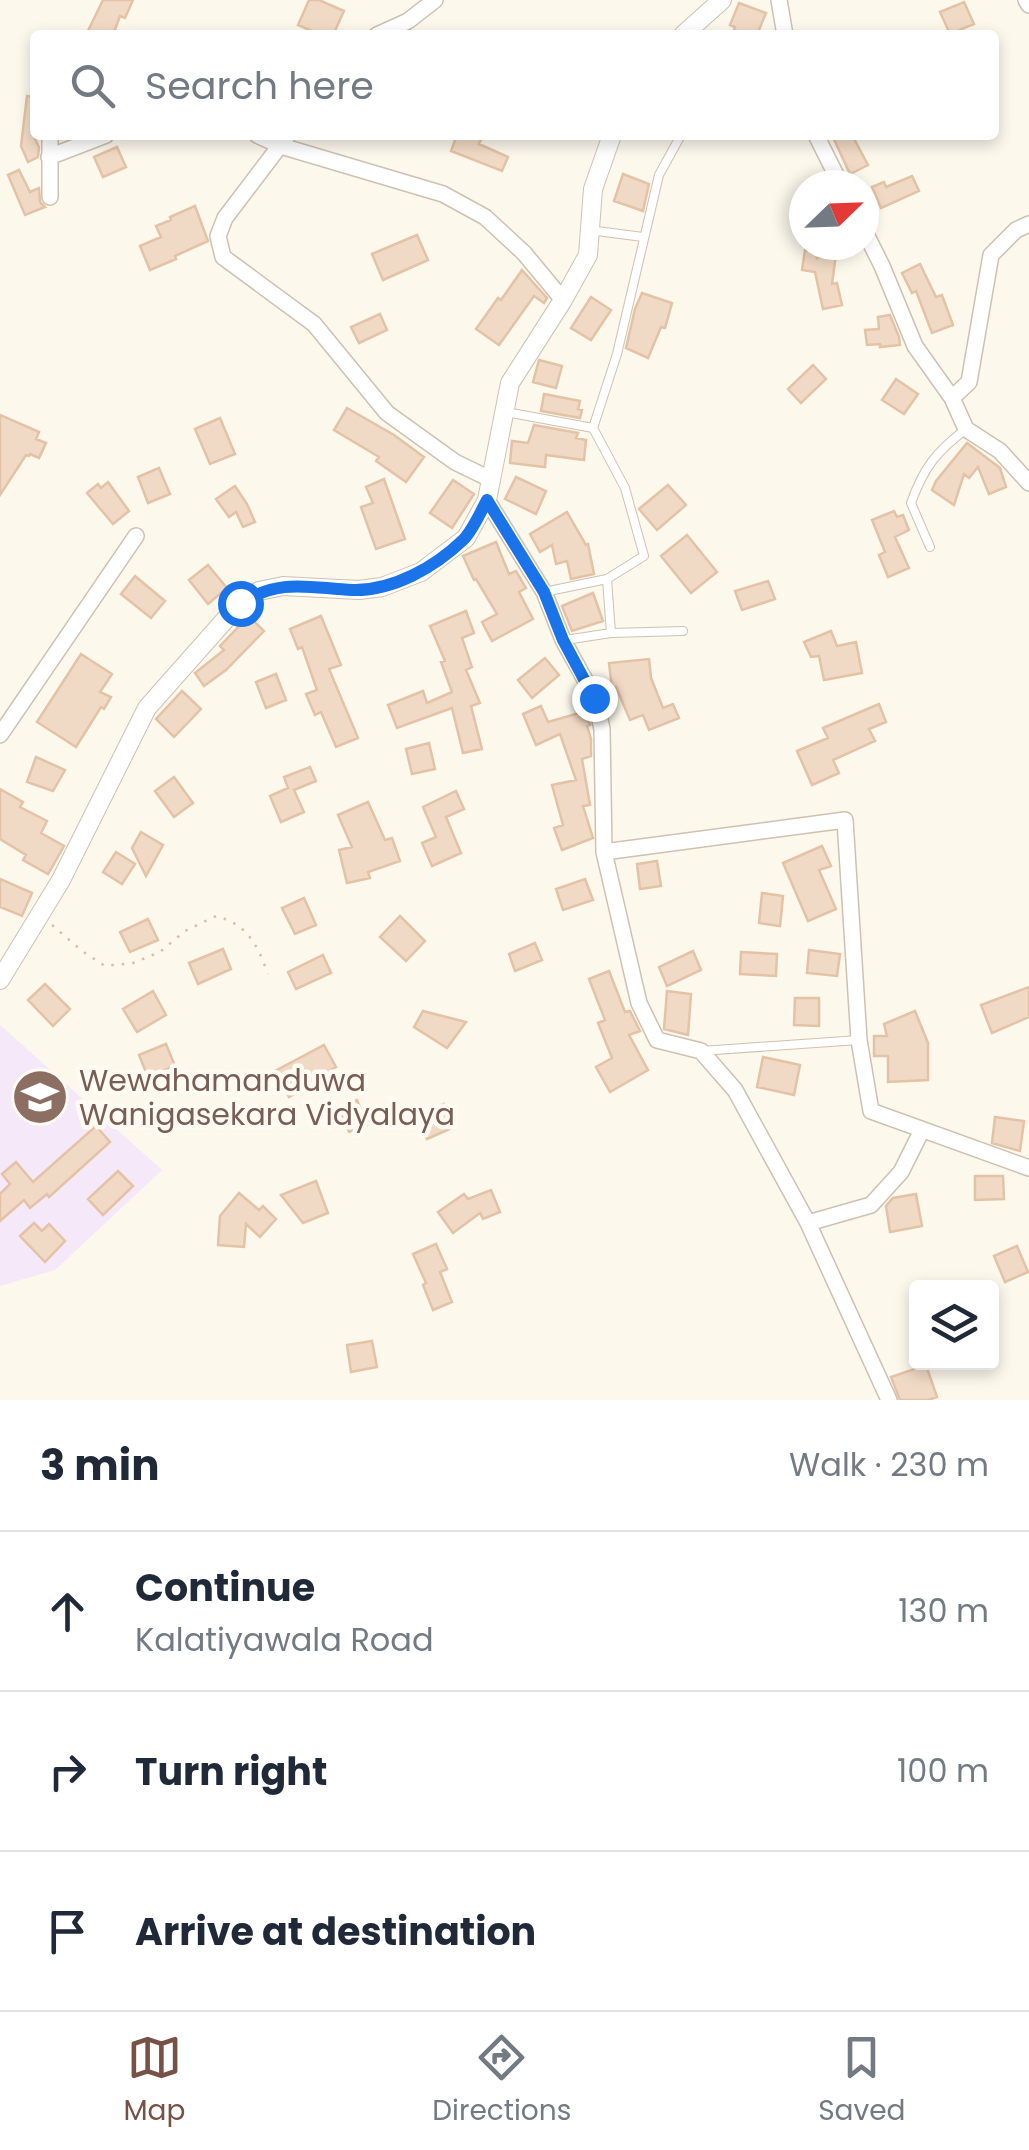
<!DOCTYPE html>
<meta charset="utf-8">
<style>
:root{--surface:#fff;--page:#f2f2f3;--text:#1f2937;--muted:#747a83;--line:#e0e1e3;--accent:#775145}
body{margin:0;font-family:Poppins,sans-serif;background:var(--page);color:var(--text)}
.controls{position:absolute;right:30px;bottom:30px;display:grid;overflow:hidden;border-radius:10px;box-shadow:0 5px 15px #0003}
.controls button{width:90px;height:90px;display:grid;place-items:center;padding:0;border:0;border-bottom:2px solid var(--line);background:var(--surface);color:var(--text);font:50px sans-serif}
.compass{position:absolute;left:789px;top:170px;width:90px;height:90px;border-radius:50%;background:var(--surface);box-shadow:0 5px 15px #0003;rotate:67deg}
.stop{position:absolute;width:30px;height:30px;margin:-22px;border:8px solid #1a73e8;border-radius:50%;background:#fff}
.stop.end{background:#1a73e8;border-color:#fff;box-shadow:0 2px 10px #0008}
.list{margin:0;padding:0;list-style:none}
h2{display:flex;justify-content:space-between;align-items:center;height:130px;margin:0;padding:0 40px;font-size:42px}
h2 small{font-size:32px;font-weight:400;color:var(--muted)}
.list li{display:grid;grid-template-columns:65px 1fr auto;gap:30px;align-items:center;box-sizing:border-box;height:160px;padding:0 40px;border-top:2px solid var(--line)}
.list b{display:block;font-size:38px;white-space:nowrap}
.list p{margin:0;font-size:32px;white-space:nowrap;color:var(--muted)}
.list em{font-size:32px;font-style:normal;color:var(--muted)}
.icon{flex:none;width:55px;height:55px;fill:none;stroke:currentColor;stroke-width:2;stroke-linecap:round;stroke-linejoin:round}
.map{position:relative;flex:none;width:1029px;height:1400px;overflow:hidden}
.search{position:absolute;background:var(--surface);box-shadow:0 5px 15px #0003;left:30px;right:30px;top:30px;height:110px;display:flex;align-items:center;gap:25px;box-sizing:border-box;padding:0 35px;border-radius:10px;color:var(--muted);font-size:38px}
.sheet{height:610px;background:var(--surface)}
nav{display:flex;justify-content:space-around;align-items:center;box-sizing:border-box;height:140px;border-top:2px solid var(--line);background:var(--surface);font-size:28px;color:var(--muted)}
nav a{display:grid;justify-items:center;gap:5px}
nav .on{color:var(--accent)}
.map>svg:first-child{display:block}
.education{fill:#f5e8f9}
.building{fill:#f1dac5;stroke:#e4c2a5;stroke-width:2.5}
.lines{fill:none;stroke-linecap:round;stroke-linejoin:round}
.service-casing{stroke:#cfc1b1;stroke-width:10}
.minor-casing{stroke:#cfc1b1;stroke-width:18}
.tertiary-casing{stroke:#cfc1b1;stroke-width:20}
.path{stroke:#d7bea7;stroke-width:2.5;stroke-dasharray:2.5 8;stroke-linecap:butt}
.service{stroke:#fff;stroke-width:8}
.minor{stroke:#fff;stroke-width:15}
.tertiary{stroke:#fff;stroke-width:18}
.route{stroke:#1a73e8;stroke-width:12}
.labels{text-anchor:middle;dominant-baseline:central;stroke-width:9;stroke-linejoin:round;paint-order:stroke}
.education-label{font-size:30px;fill:#785e54;stroke:#fffbf3;text-anchor:start}
</style>
<div class="map">
<svg width="1029" height="1400" viewBox="0 0 1029 1400">
<rect width="100%" height="100%" fill="#fcf8ec"/>
<path class="education" d="M 0,1025 L 162,1170 L 55,1270 L 0,1286 Z"/>
<path class="building" d="M 103,0 L 133,0 L 125,18 L 120,16 L 113,35 L 86,35 Z
M 309,0 L 319,0 L 344,11 L 333,35 L 322,35 L 298,25 Z
M 964,2 L 974,24 L 950,34 L 940,12 Z
M 739,3 L 766,13 L 757,35 L 732,35 L 735,27 L 730,25 Z
M 27,96 L 35,97 L 35,139 L 39,147 L 38,157 L 28,162 L 21,146 Z
M 457,135 L 483,135 L 479,144 L 508,157 L 502,171 L 451,151 Z
M 832,135 L 852,135 L 868,165 L 850,174 Z
M 117,147 L 126,167 L 103,177 L 94,157 Z
M 19,170 L 30,192 L 39,188 L 40,202 L 45,207 L 25,215 L 8,175 Z
M 623,174 L 649,184 L 643,211 L 614,201 Z
M 912,176 L 919,191 L 881,208 L 872,187 L 884,182 L 886,187 Z
M 195,206 L 208,241 L 175,256 L 176,259 L 150,270 L 140,246 L 161,237 L 156,226 L 171,220 L 170,217 Z
M 417,235 L 428,260 L 383,280 L 372,254 Z
M 805,250 L 815,251 L 817,258 L 829,253 L 836,254 L 832,284 L 837,283 L 842,305 L 823,309 L 815,272 L 802,270 Z
M 920,264 L 936,297 L 942,295 L 953,325 L 932,333 L 916,291 L 912,293 L 902,273 Z
M 522,270 L 547,298 L 544,303 L 534,296 L 499,345 L 476,329 L 498,298 L 501,300 Z
M 642,293 L 672,303 L 665,328 L 661,327 L 648,358 L 626,348 L 635,309 Z
M 591,297 L 611,310 L 591,340 L 571,328 Z
M 380,314 L 387,330 L 359,343 L 351,327 Z
M 890,315 L 899,337 L 900,345 L 880,347 L 880,344 L 867,345 L 865,330 L 879,329 L 878,317 Z
M 539,360 L 562,366 L 556,388 L 533,382 Z
M 813,365 L 826,379 L 801,403 L 788,389 Z
M 896,379 L 918,394 L 904,414 L 882,400 Z
M 544,394 L 580,401 L 578,409 L 582,410 L 580,418 L 541,411 Z
M 347,408 L 394,435 L 424,457 L 406,482 L 376,461 L 379,457 L 334,430 Z
M 0,415 L 39,432 L 36,439 L 46,443 L 39,458 L 30,454 L 29,456 L 26,455 L 0,495 Z
M 220,418 L 235,454 L 210,464 L 195,429 Z
M 534,425 L 578,433 L 576,438 L 586,440 L 584,460 L 546,455 L 545,467 L 510,463 L 512,441 L 528,443 Z
M 967,443 L 1000,468 L 1006,487 L 989,494 L 978,467 L 969,478 L 964,474 L 954,505 L 932,490 L 936,481 Z
M 159,468 L 170,494 L 148,503 L 138,477 Z
M 516,477 L 546,491 L 536,514 L 505,499 Z
M 384,479 L 405,539 L 376,549 L 361,507 L 373,503 L 366,487 Z
M 453,480 L 474,494 L 452,528 L 430,513 Z
M 108,482 L 129,511 L 113,524 L 87,493 L 98,484 L 101,488 Z
M 668,485 L 686,505 L 657,530 L 639,509 Z
M 235,486 L 247,504 L 255,522 L 243,527 L 236,512 L 229,517 L 216,499 Z
M 894,511 L 897,517 L 903,515 L 909,530 L 895,537 L 909,568 L 888,577 L 879,555 L 885,552 L 872,520 Z
M 567,512 L 586,545 L 588,544 L 594,574 L 571,579 L 567,561 L 556,564 L 552,545 L 540,552 L 530,534 Z
M 687,535 L 717,572 L 691,593 L 661,556 Z
M 496,542 L 509,574 L 516,571 L 526,588 L 519,592 L 533,619 L 492,641 L 482,622 L 497,614 L 476,579 L 474,580 L 463,556 Z
M 208,565 L 227,588 L 208,604 L 189,580 Z
M 135,576 L 165,601 L 151,618 L 121,594 Z
M 768,581 L 775,599 L 742,610 L 735,591 Z
M 593,593 L 603,621 L 572,631 L 562,606 Z
M 466,611 L 474,633 L 462,638 L 472,667 L 466,670 L 480,703 L 471,706 L 482,749 L 463,753 L 452,708 L 397,728 L 388,705 L 423,691 L 427,703 L 452,692 L 441,662 L 445,661 L 430,626 Z
M 249,616 L 264,631 L 226,670 L 204,686 L 195,673 L 224,650 L 220,646 Z
M 321,616 L 341,665 L 329,669 L 358,738 L 336,747 L 321,712 L 315,715 L 306,694 L 317,690 L 302,647 L 298,649 L 290,629 Z
M 831,631 L 837,646 L 856,642 L 862,673 L 824,680 L 819,656 L 811,657 L 804,642 Z
M 81,654 L 112,674 L 100,692 L 111,697 L 104,709 L 101,707 L 76,747 L 37,722 Z
M 545,658 L 559,675 L 532,698 L 518,680 Z
M 649,659 L 651,678 L 663,708 L 673,704 L 679,718 L 649,730 L 643,715 L 630,720 L 616,687 L 612,688 L 609,663 Z
M 276,674 L 286,700 L 266,708 L 256,682 Z
M 182,691 L 201,709 L 174,737 L 156,719 Z
M 879,704 L 886,722 L 869,729 L 875,741 L 833,760 L 839,773 L 812,785 L 797,751 L 828,738 L 823,728 Z
M 541,706 L 548,722 L 586,711 L 590,725 L 587,726 L 591,739 L 591,756 L 582,759 L 590,805 L 583,806 L 593,838 L 562,850 L 554,828 L 563,825 L 552,785 L 576,780 L 560,734 L 536,745 L 523,714 Z
M 429,743 L 435,769 L 412,774 L 406,749 Z
M 36,757 L 65,770 L 53,791 L 27,782 Z
M 310,767 L 316,781 L 294,790 L 304,812 L 281,822 L 270,796 L 288,788 L 284,777 Z
M 174,777 L 193,803 L 174,817 L 155,791 Z
M 0,789 L 23,802 L 20,807 L 47,821 L 41,833 L 64,846 L 48,874 L 23,860 L 26,855 L 0,839 Z
M 456,791 L 464,809 L 446,817 L 461,853 L 432,866 L 422,843 L 436,837 L 423,807 Z
M 368,802 L 385,840 L 392,838 L 400,861 L 368,872 L 370,878 L 347,883 L 339,850 L 352,847 L 338,815 Z
M 141,832 L 163,845 L 146,876 L 132,848 Z
M 822,846 L 831,866 L 819,870 L 836,909 L 808,921 L 783,863 Z
M 116,852 L 135,864 L 122,884 L 103,872 Z
M 657,861 L 661,886 L 640,889 L 637,864 Z
M 0,879 L 32,893 L 22,916 L 0,907 Z
M 585,879 L 593,900 L 563,910 L 556,889 Z
M 762,893 L 783,896 L 780,926 L 759,923 Z
M 304,898 L 316,925 L 295,934 L 282,908 Z
M 400,916 L 425,941 L 406,961 L 380,937 Z
M 148,919 L 158,940 L 130,952 L 120,932 Z
M 535,943 L 542,960 L 515,971 L 509,954 Z
M 223,949 L 231,969 L 198,984 L 189,963 Z
M 809,950 L 840,954 L 837,976 L 807,973 Z
M 693,951 L 701,970 L 667,986 L 659,967 Z
M 741,952 L 777,954 L 776,976 L 740,974 Z
M 323,955 L 331,973 L 296,989 L 288,972 Z
M 609,971 L 625,1012 L 630,1011 L 640,1031 L 629,1035 L 648,1070 L 610,1092 L 596,1067 L 612,1058 L 598,1023 L 605,1020 L 589,979 Z
M 45,984 L 70,1009 L 53,1026 L 28,1000 Z
M 1029,987 L 1029,1017 L 992,1033 L 981,1005 Z
M 153,991 L 166,1015 L 137,1032 L 123,1009 Z
M 667,991 L 691,994 L 688,1035 L 664,1029 Z
M 795,998 L 819,998 L 819,1026 L 794,1025 Z
M 423,1011 L 466,1022 L 447,1048 L 414,1027 Z
M 915,1011 L 928,1043 L 928,1080 L 888,1082 L 888,1056 L 874,1056 L 874,1036 L 887,1036 L 884,1024 Z
M 166,1044 L 175,1066 L 148,1077 L 139,1055 Z
M 324,1045 L 336,1067 L 302,1086 L 303,1089 L 289,1097 L 275,1071 Z
M 763,1057 L 800,1065 L 794,1095 L 757,1087 Z
M 357,1100 L 367,1125 L 349,1132 L 339,1107 Z
M 444,1104 L 454,1127 L 427,1139 L 417,1116 Z
M 995,1117 L 1024,1121 L 1020,1151 L 992,1143 Z
M 96,1126 L 110,1142 L 49,1197 L 47,1194 L 30,1208 L 24,1200 L 0,1221 L 0,1194 L 10,1184 L 2,1174 L 16,1162 L 33,1182 Z
M 118,1171 L 133,1186 L 103,1215 L 88,1199 Z
M 975,1176 L 1003,1176 L 1004,1199 L 975,1200 Z
M 316,1181 L 328,1213 L 303,1223 L 281,1195 Z
M 491,1190 L 500,1212 L 483,1219 L 480,1213 L 453,1233 L 438,1212 L 464,1194 L 468,1199 Z
M 239,1193 L 259,1210 L 263,1206 L 276,1219 L 260,1237 L 246,1224 L 244,1247 L 218,1245 L 220,1216 Z
M 916,1194 L 922,1226 L 890,1232 L 886,1206 L 893,1198 Z
M 34,1223 L 42,1231 L 49,1224 L 65,1241 L 45,1262 L 20,1236 Z
M 436,1244 L 447,1269 L 440,1272 L 452,1302 L 433,1310 L 423,1285 L 426,1283 L 413,1254 Z
M 1017,1246 L 1028,1272 L 1005,1282 L 994,1256 Z
M 372,1341 L 377,1367 L 351,1372 L 347,1345 Z
M 926,1365 L 937,1397 L 928,1400 L 900,1400 L 891,1377 Z"/>
<g class="lines">
<g class="service-casing">
<path id="service" d="M 589,230 L 643,237
M 506,412 L 593,428
M 930,547 L 911,503 C 924,467 936,452 966,429
M 544,592 L 607,579
M 611,633 L 683,631
M 565,640 L 611,633 L 607,579 L 644,556 L 625,488 L 593,428 L 617,354 L 659,175 L 681,135
M 701,1051 L 859,1040"/>
</g>
<g class="minor-casing">
<path id="minor" d="M 779,0 L 785,35
M 1026,0 L 1029,5
M 377,35 L 408,21 L 435,0
M 257,135 L 281,146 L 443,194 L 485,217 L 524,253 L 563,300
M 288,135 L 225,218 L 218,236 L 223,257 L 314,324 L 387,413 L 455,462 L 492,480
M 816,135 L 841,185
M 49,157 L 106,135
M 50,197 L 50,135
M 864,230 L 882,266 L 915,346 L 952,398 L 966,429 L 1000,451 L 1029,483
M 952,398 L 969,382 L 991,255 L 1016,230 L 1029,224
M 487,500 L 544,592 L 563,640 L 595,698 L 602,729 L 604,852 L 639,1003 L 657,1040 L 701,1051 L 735,1090 L 808,1223 L 889,1400
M 0,735 L 136,536
M 604,852 L 845,820 L 859,1040 L 871,1111 L 1029,1168
M 808,1223 L 871,1205 L 901,1172 L 922,1130"/>
</g>
<g class="tertiary-casing">
<path id="tertiary" d="M 683,35 L 722,0
M 0,980 L 61,880 L 147,708 L 240,603 L 259,591 L 283,586 L 359,590 L 382,587 L 421,572 L 466,538 L 487,500 L 510,383 L 563,300 L 588,255 L 593,189 L 612,135"/>
</g>
<path class="path" d="M 52,925 L 82,951 L 105,966 L 133,963 L 160,952 L 185,931 L 216,916 C 248,925 257,944 268,974"/>
<use href="#service" class="service"/>
<use href="#minor" class="minor"/>
<use href="#tertiary" class="tertiary"/>
</g>
<g class="lines">
<path class="route" d="M 240,603 C 282,578 308,588 353,590 C 393,591 435,567 463,540 C 473,530 480,513 487,500 L 544,592 L 563,640 L 594,698"/>
</g>
<defs>
<g id="school-disc" transform="scale(2.875)"><circle r="9.5" fill="#8d6e63" stroke="#fffbf3"/><path d="M0-5L7-2L0 1L-7-2ZM-4 1L0 2.5L4 1V4Q0 6-4 4Z" fill="#fff"/></g>
</defs>
<g fill-rule="evenodd">
<use href="#school-disc" x="40" y="1097"/>
</g>
<g class="labels">
<g class="education-label">
<text x="79" y="1080">Wewahamanduwa<tspan x="79" dy="34">Wanigasekara Vidyalaya</tspan></text>
</g>
</g>
</svg>
<div class="controls">
<button><svg class="icon" aria-label="layers" viewBox="0 0 24 24"><path d="M12 4l9 5-9 5-9-5zM3 14l9 5 9-5"/></svg></button>
</div>
<svg class="compass" viewBox="-18 -18 36 36"><path d="M0-13l5 13h-10z" fill="#e53935"/><path d="M0 13l5-13h-10z" fill="#747a83"/></svg>
<div class="stop" style="left:240px;top:603px"></div>
<div class="stop end" style="left:594px;top:698px"></div>
<div class="search"><svg class="icon" aria-label="search" viewBox="0 0 24 24"><circle cx="10" cy="10" r="6"/><path d="M15 15l6 6"/></svg>Search here</div>
</div>
<section class="sheet">
<h2>3 min<small>Walk · 230 m</small></h2>
<ul class="list">
<li><svg class="icon" aria-label="ahead" viewBox="0 0 24 24"><path d="M12 20V5M6 11l6-6 6 6"/></svg><div><b>Continue</b><p>Kalatiyawala Road</p></div><em>130 m</em></li>
<li><svg class="icon" aria-label="right" viewBox="0 0 24 24"><path d="M7 20v-9h11M14 6l5 5-5 5"/></svg><div><b>Turn right</b></div><em>100 m</em></li>
<li><svg class="icon" aria-label="arrive" viewBox="0 0 24 24"><path d="M6 21V4h12l-3 4 3 4H6"/></svg><div><b>Arrive at destination</b></div></li>
</ul>
</section>
<nav>
<a class="on"><svg class="icon" aria-label="map" viewBox="0 0 24 24"><path d="M3 6l6-2 6 2 6-2v14l-6 2-6-2-6 2zM9 4v14M15 6v14"/></svg>Map</a>
<a><svg class="icon" aria-label="directions" viewBox="0 0 24 24"><path d="M12 3l9 9-9 9-9-9zM9 14v-3h6M13 9l2 2-2 2"/></svg>Directions</a>
<a><svg class="icon" aria-label="saved" viewBox="0 0 24 24"><path d="M7 4h10v16l-5-4-5 4z"/></svg>Saved</a>
</nav>
